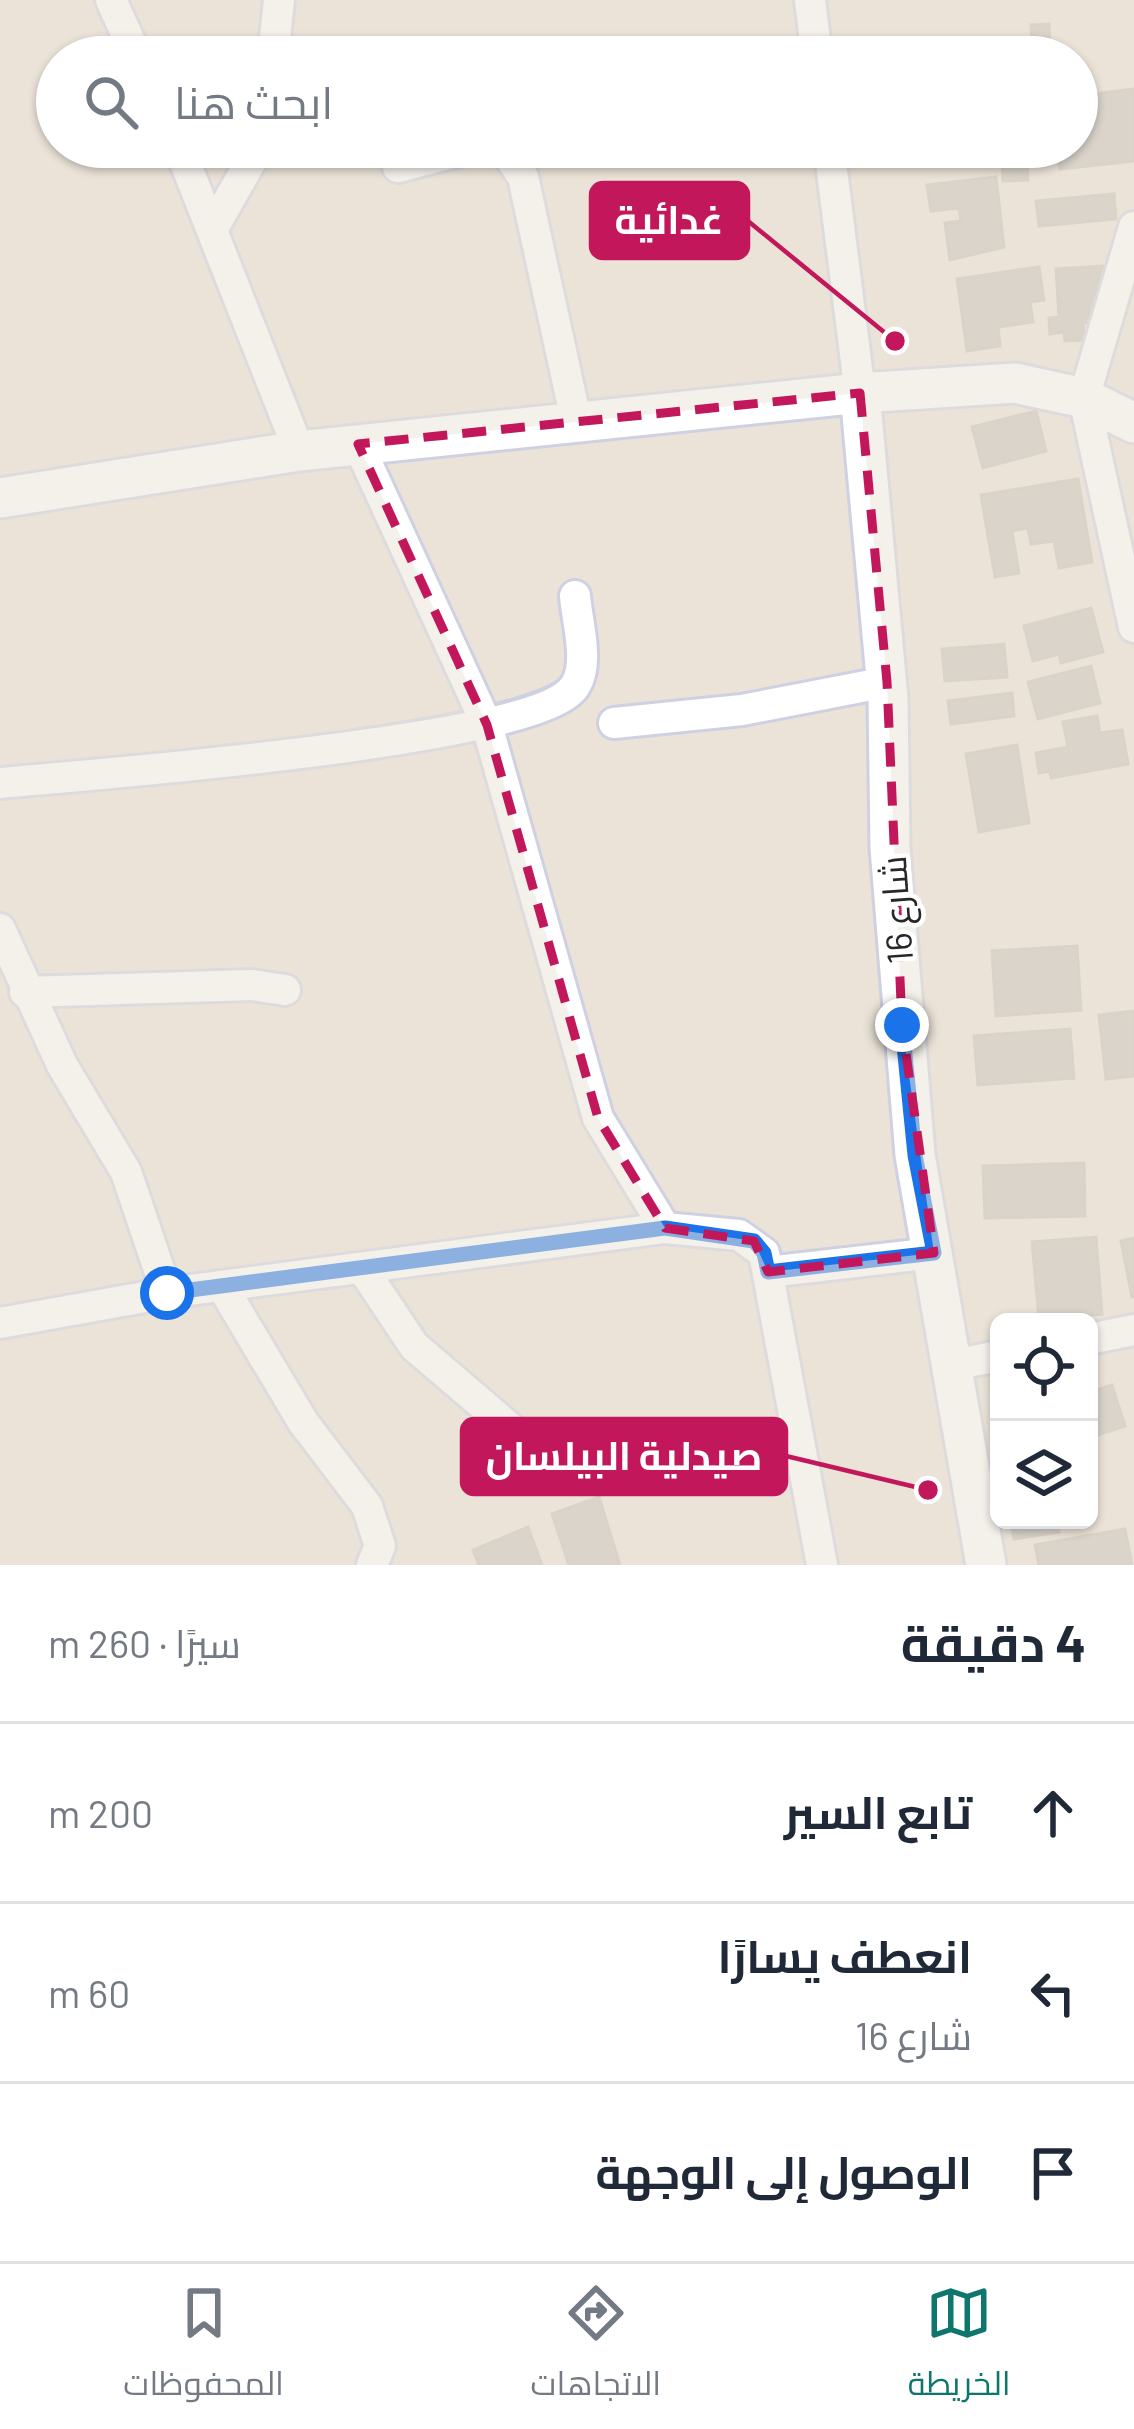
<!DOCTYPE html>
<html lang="ar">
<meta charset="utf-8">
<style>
:root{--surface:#fff;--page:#f6f6f7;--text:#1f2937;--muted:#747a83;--line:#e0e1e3;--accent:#0f766e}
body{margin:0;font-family:Barlow,Cairo,sans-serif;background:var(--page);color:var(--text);direction:rtl}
.controls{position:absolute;right:36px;bottom:36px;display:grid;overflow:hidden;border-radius:18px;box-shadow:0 3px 9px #0004}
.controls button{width:108px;height:108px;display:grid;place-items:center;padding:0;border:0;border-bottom:3px solid var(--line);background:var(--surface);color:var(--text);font:60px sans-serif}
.stop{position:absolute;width:36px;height:36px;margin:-27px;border:9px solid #1a73e8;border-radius:50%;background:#fff}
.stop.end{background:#1a73e8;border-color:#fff;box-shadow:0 3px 12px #0008}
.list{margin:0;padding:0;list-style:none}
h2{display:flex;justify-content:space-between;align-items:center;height:156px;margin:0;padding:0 48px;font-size:51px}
h2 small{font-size:39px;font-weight:400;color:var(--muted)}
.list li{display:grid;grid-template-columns:78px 1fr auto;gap:36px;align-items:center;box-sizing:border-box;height:180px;padding:0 48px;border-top:3px solid var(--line)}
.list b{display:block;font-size:45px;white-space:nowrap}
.list p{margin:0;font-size:39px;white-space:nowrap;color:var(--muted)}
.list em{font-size:39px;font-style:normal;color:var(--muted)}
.icon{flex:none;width:66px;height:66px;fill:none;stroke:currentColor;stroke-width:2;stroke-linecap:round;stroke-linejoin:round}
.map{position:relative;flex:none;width:1134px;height:1565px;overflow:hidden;direction:ltr}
.search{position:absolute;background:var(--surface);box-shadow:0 3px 9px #0004;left:36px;right:36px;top:36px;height:132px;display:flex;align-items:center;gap:30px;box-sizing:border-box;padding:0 42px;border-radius:66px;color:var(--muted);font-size:45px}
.sheet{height:696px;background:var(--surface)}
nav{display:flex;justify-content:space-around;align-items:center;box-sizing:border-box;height:168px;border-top:3px solid var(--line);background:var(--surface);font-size:33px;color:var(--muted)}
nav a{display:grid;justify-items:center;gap:6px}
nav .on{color:var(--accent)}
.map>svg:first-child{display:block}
.building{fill:#c6c0b8;stroke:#c6bfb2;stroke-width:3}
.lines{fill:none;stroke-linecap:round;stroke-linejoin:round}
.minor-casing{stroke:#ced1e1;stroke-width:36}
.tertiary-casing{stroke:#ced1e1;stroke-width:45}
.minor{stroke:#fff;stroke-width:30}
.tertiary{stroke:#fff;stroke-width:39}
.route{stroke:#1a73e8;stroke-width:15}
.marked{fill:none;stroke:#c2185b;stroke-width:9;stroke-dasharray:24 15;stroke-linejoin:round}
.labels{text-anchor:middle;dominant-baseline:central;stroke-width:9;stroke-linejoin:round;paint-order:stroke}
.street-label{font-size:36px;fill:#272727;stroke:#fff}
.leader{fill:none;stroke:#c2185b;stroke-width:4.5}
.callout-dot{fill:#c2185b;stroke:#fff;stroke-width:4.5}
.callout{fill:#c2185b;stroke:#c2185b;stroke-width:4.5}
.callout-label{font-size:39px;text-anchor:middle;font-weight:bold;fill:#fff}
</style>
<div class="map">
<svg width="1134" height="1565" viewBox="0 0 1134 1565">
<rect width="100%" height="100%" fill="#ebe3d8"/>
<path class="building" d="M 1049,24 L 1050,48 L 1032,49 L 1031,25 Z
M 1134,89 L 1134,161 L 1060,169 L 1058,153 L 1051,154 L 1050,147 L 1077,147 L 1077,96 Z
M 1027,156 L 1028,180 L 1003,181 L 1002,157 Z
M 996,177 L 1004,247 L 950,260 L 945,223 L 961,221 L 959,208 L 931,211 L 927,185 Z
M 1114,194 L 1116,219 L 1039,226 L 1036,201 Z
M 1103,266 L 1106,310 L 1097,322 L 1083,323 L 1084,340 L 1065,341 L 1064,332 L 1050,334 L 1049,318 L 1059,317 L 1056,269 Z
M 1039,267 L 1044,300 L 1030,302 L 1033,322 L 998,327 L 1000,346 L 967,351 L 957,279 Z
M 1036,411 L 1046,451 L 983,468 L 972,427 Z
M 1078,479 L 1092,562 L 1059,568 L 1054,541 L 1031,544 L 1028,528 L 1012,531 L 1019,573 L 995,577 L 981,495 Z
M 1091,608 L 1103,652 L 1061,663 L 1059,654 L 1033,661 L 1024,626 Z
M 1004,644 L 1007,677 L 945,681 L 942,649 Z
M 1091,666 L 1100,703 L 1038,719 L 1028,682 Z
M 1012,693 L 1014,716 L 951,724 L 948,701 Z
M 1097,716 L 1100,733 L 1122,730 L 1128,764 L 1051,778 L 1050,771 L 1039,773 L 1036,753 L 1068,747 L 1063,722 Z
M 1017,745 L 1029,823 L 979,832 L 966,754 Z
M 1077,946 L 1081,1010 L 996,1016 L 992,951 Z
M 1134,1011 L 1134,1076 L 1106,1079 L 1099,1015 Z
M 1070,1029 L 1074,1078 L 978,1085 L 974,1036 Z
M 1084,1163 L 1085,1216 L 985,1218 L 983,1166 Z
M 1096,1237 L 1102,1314 L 1039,1319 L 1032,1242 Z
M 1134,1238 L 1134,1296 L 1132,1297 L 1121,1241 Z
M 1112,1385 L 1125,1426 L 1089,1438 L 1089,1393 Z
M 599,1497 L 620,1565 L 569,1565 L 552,1514 Z
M 1011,1520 L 1058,1520 L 1059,1532 L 1014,1539 Z
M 528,1527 L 542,1565 L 479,1565 L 473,1550 Z
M 1125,1529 L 1132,1565 L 1039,1565 L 1035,1545 Z"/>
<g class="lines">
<g class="minor-casing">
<path id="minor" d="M 111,0 L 137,57
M 810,0 L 817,57
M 273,57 L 279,0
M 179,147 L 299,451
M 482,147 L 506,152 L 523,177 L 576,420
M 829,147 L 860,393
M 398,167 L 475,147
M 1134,227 L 1084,398 L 1134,627
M 213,228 L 259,147
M 358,444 L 487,725 L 598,1118 L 665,1228 L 739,1235 L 764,1253 L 822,1565
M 614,723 L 742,710 L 887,682
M 0,783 C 84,775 540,742 575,686 C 590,663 577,622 575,596
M 0,929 L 62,1065 L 126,1172 L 167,1293 L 665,1228
M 25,992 L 252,985 L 285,990
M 362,1268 L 414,1346 L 559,1470
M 768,1272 L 934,1253
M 222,1286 L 303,1422 L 367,1506 L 380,1546 L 372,1565
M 0,1323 L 167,1293
M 1089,1339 L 1134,1330
M 952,1365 L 999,1356"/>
</g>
<g class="tertiary-casing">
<path id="tertiary" d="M 860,393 L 888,699 L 890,848 L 915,1155 L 986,1565
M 0,498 L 299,451 L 860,393 L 1015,383 L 1084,398 L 1134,423"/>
</g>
<use href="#minor" class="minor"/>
<use href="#tertiary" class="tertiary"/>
</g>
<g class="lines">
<path class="route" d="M 167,1293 L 665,1228 L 754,1241 L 764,1253 L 768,1272 L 934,1253 L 915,1155 L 902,1025"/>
</g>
<path d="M0 0H1134V1565H0ZM 860,393 L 887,682 L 902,1025 L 934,1253 L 768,1272 L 754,1241 L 665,1228 L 598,1118 L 487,725 L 358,444 Z" fill="#ebe3d8" fill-opacity=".55" fill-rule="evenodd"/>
<path class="marked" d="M 860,393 L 887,682 L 902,1025 L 934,1253 L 768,1272 L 754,1241 L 665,1228 L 598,1118 L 487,725 L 358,444 Z"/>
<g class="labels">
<g class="street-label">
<text transform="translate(895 910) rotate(-94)">شارع 16</text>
</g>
</g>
<path class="leader" d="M895 341L748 221M928 1490L786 1456"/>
<g class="callout-dot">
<circle cx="895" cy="341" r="12"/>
<circle cx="928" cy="1490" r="12"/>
</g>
<g class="callout">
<rect x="591" y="183" width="157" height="75" rx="12"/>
<rect x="462" y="1419" width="324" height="75" rx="12"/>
</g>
<g class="callout-label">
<text x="669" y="234">غدائية</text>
<text x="624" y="1470">صيدلية البيلسان</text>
</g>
</svg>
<div class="controls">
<button><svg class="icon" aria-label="locate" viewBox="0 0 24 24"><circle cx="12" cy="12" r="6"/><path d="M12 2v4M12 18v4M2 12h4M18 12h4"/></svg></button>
<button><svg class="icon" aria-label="layers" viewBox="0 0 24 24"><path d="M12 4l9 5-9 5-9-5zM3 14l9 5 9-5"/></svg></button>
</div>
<div class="stop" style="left:167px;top:1293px"></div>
<div class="stop end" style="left:902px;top:1025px"></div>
<div class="search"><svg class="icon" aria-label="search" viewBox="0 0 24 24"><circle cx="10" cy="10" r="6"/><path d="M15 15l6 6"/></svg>ابحث هنا</div>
</div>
<section class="sheet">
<h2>4 دقيقة<small>سيرًا · 260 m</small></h2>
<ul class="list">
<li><svg class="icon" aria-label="ahead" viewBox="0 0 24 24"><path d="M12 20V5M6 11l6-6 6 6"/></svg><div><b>تابع السير</b></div><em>200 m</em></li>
<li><svg class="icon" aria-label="left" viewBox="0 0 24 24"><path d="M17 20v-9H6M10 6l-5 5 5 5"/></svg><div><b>انعطف يسارًا</b><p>شارع 16</p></div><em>60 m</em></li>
<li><svg class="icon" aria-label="arrive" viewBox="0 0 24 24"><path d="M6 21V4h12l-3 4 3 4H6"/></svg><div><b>الوصول إلى الوجهة</b></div></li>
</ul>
</section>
<nav>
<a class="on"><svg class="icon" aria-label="map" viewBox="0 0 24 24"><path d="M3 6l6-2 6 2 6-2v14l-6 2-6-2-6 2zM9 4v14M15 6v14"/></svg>الخريطة</a>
<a><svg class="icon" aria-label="directions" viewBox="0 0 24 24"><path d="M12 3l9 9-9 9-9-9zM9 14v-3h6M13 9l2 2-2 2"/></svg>الاتجاهات</a>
<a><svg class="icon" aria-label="saved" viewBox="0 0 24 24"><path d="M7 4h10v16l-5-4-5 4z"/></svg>المحفوظات</a>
</nav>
